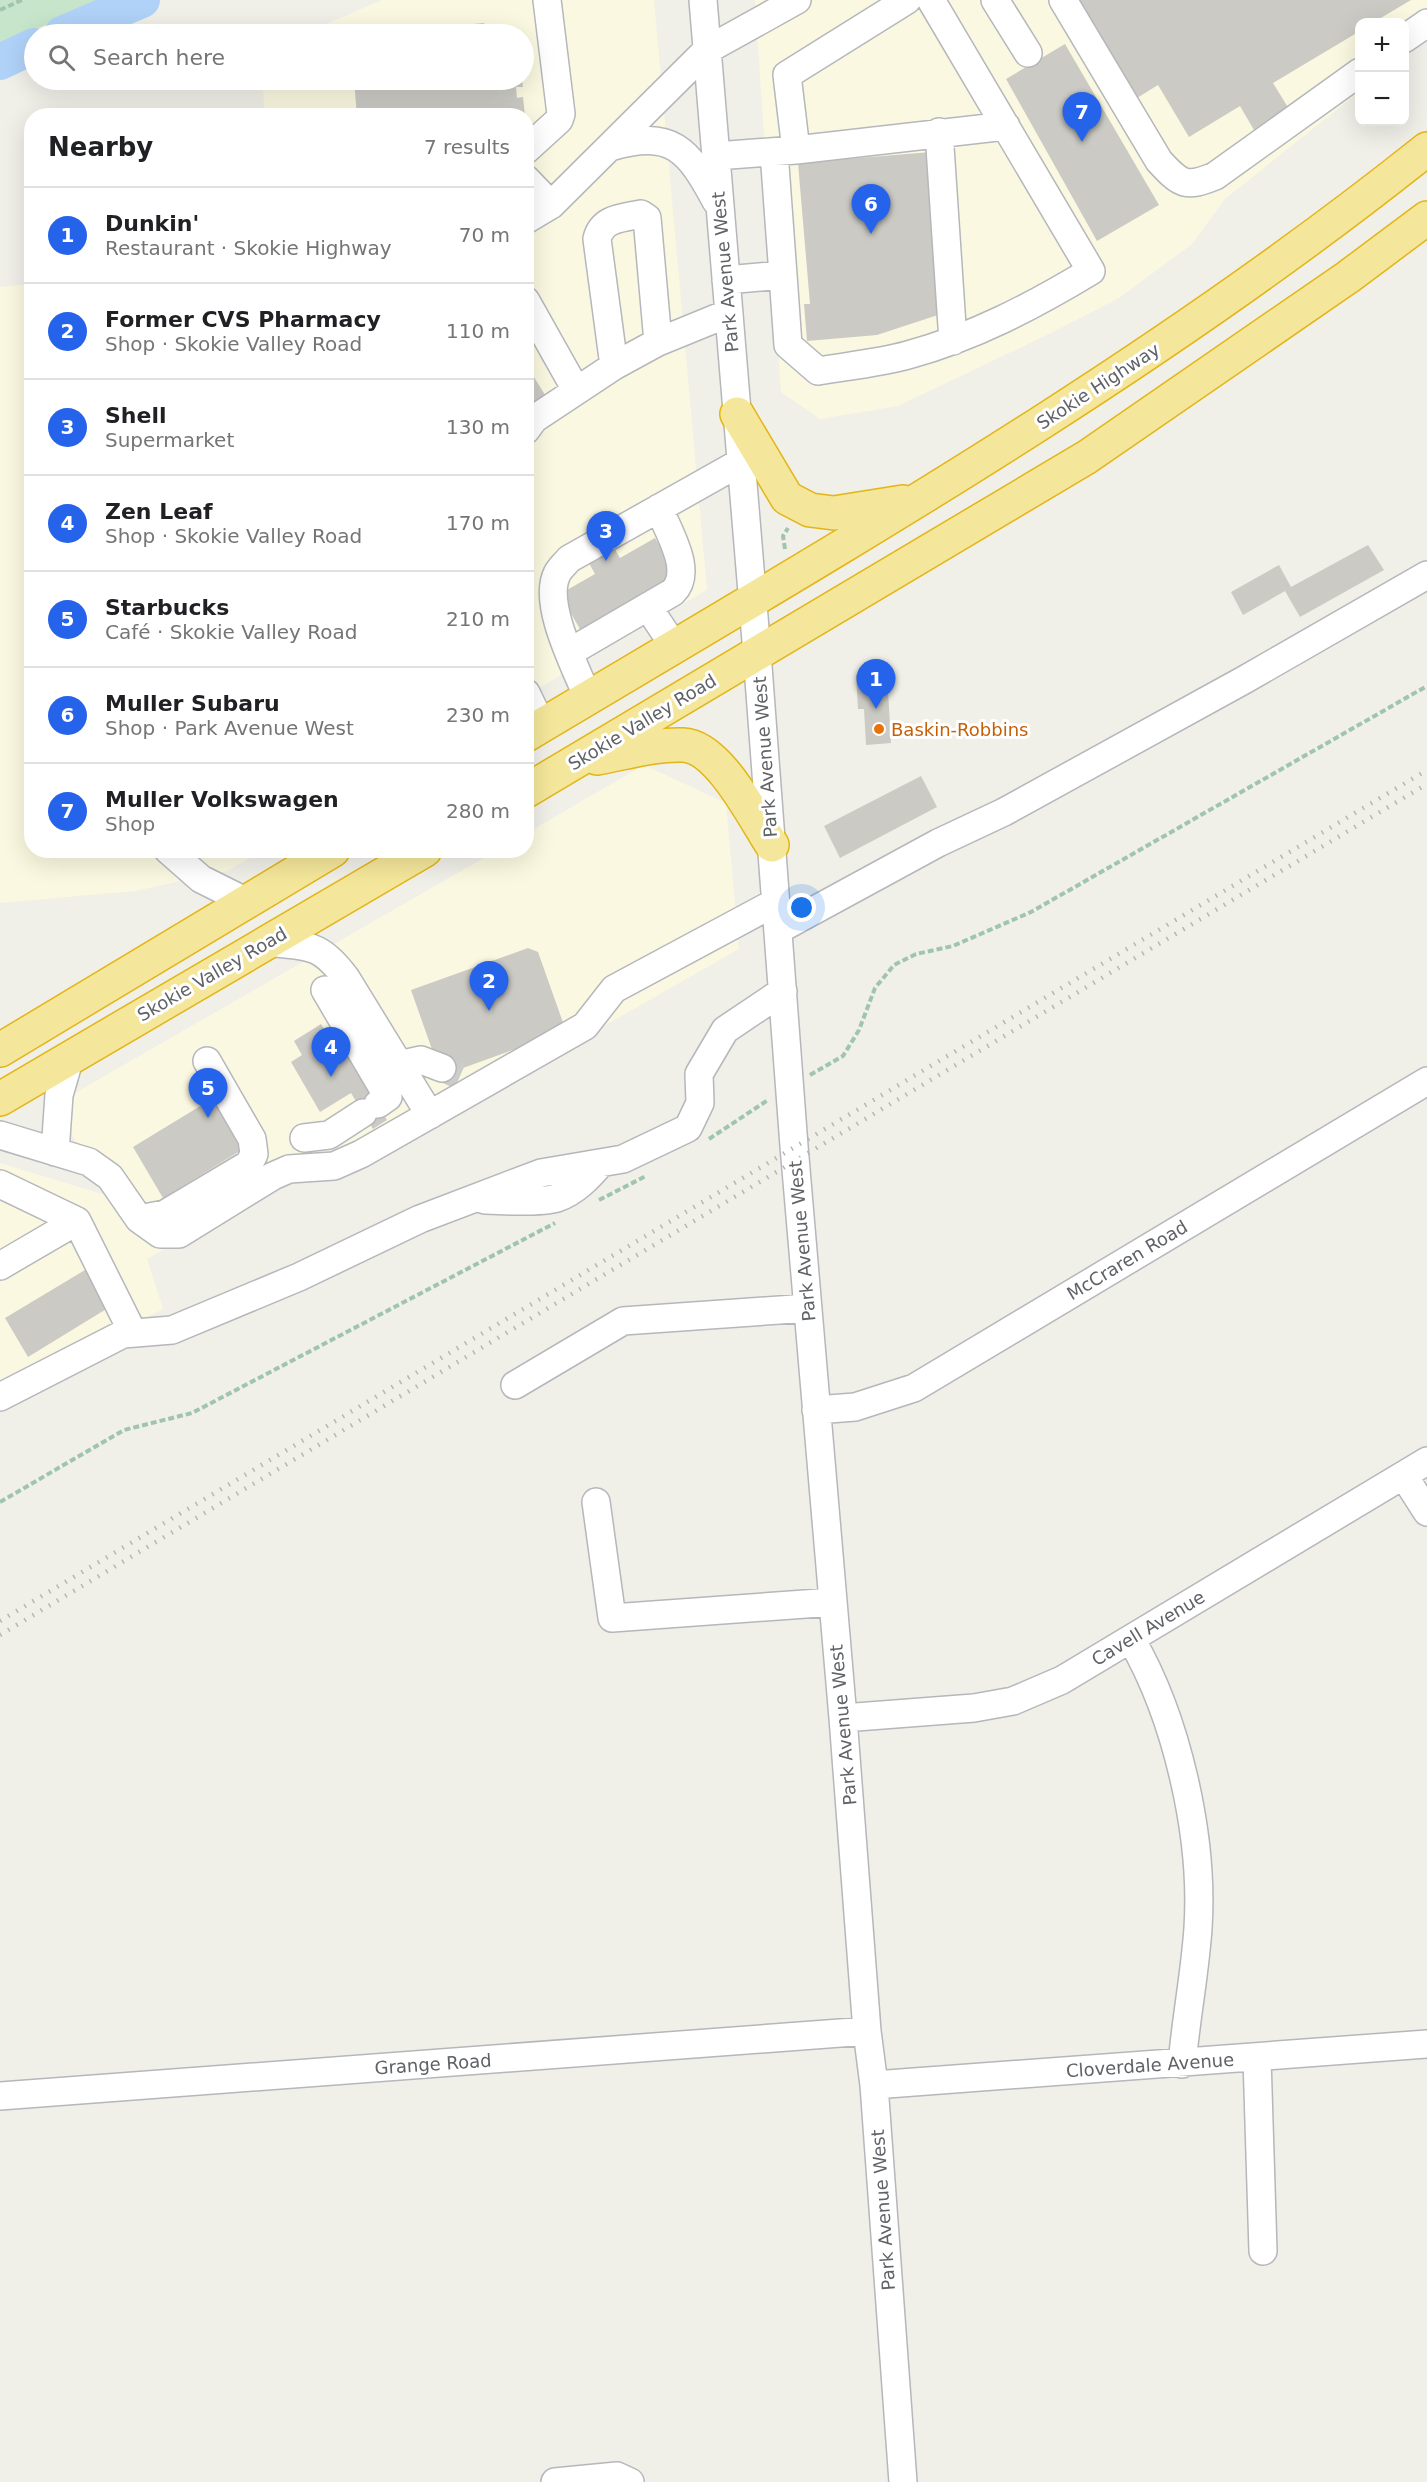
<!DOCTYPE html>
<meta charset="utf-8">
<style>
:root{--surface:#fff;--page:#f6f6f6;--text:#202124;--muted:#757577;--line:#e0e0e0;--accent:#2563eb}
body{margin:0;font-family:"DejaVu Sans",sans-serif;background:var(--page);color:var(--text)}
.controls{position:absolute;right:18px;top:18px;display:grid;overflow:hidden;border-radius:12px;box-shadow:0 6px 24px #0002}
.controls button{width:54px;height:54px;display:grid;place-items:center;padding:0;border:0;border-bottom:2px solid var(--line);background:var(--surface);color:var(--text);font:30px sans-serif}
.you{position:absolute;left:802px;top:908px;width:21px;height:21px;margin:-15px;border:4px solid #fff;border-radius:50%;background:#1a73e8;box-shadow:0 0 0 9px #1a73e833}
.badge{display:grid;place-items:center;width:39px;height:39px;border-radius:50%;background:var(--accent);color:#fff;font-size:20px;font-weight:700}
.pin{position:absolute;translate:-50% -50px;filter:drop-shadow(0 2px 3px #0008)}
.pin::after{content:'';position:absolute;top:32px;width:21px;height:18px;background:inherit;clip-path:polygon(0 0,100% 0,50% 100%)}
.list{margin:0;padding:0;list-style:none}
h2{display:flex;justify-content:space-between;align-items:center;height:78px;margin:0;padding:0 24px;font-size:26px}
h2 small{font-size:20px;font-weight:400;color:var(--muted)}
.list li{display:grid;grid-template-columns:39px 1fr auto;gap:18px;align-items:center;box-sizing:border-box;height:96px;padding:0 24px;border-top:2px solid var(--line)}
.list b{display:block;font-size:22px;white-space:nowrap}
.list p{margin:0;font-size:20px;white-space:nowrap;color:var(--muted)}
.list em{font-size:20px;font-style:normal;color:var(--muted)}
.icon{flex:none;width:33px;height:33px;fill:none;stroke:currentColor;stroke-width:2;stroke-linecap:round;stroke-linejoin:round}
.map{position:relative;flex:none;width:1427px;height:2482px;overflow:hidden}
.search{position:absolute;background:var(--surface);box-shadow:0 6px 24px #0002;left:24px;top:24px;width:510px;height:66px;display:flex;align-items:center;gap:15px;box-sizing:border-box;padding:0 21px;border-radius:33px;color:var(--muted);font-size:22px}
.panel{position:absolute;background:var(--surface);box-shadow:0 6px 24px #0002;left:24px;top:108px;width:510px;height:750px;border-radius:24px}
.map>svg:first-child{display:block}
.commercial{fill:#fbf8e1}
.green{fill:#c7e5ca}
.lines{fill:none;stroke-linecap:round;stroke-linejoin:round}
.river{stroke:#b0d2f8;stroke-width:36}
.building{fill:#cbcac4}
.minor-tunnel{stroke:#ccccc8;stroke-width:27;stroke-dasharray:27 14;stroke-linecap:butt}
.minor-casing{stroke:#b5b7bb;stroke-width:30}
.highway-casing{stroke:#e3b515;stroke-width:36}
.path{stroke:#a0c5ae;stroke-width:4;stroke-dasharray:6 3;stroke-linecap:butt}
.minor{stroke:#fff;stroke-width:27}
.highway{stroke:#f4e69a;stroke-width:33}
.rail{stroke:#b5b6b6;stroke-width:4.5;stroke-dasharray:1.5 8;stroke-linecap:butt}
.food-dot{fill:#e8710a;stroke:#fff;stroke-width:2}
.labels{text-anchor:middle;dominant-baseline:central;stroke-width:6;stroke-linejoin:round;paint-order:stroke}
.street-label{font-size:18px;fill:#5f6266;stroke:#fff}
.food-label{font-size:18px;fill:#c56008;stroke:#fff;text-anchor:start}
</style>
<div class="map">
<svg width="1427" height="2482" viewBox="0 0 1427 2482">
<rect width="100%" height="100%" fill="#f0efe8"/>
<path class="commercial" d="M 382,0 L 654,0 L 707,590 L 527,695 L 526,116 L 265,115 L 262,80 L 524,80 L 524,34 L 303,34 Z
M 755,0 L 1427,0 L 1427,38 L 1405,56 L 1404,22 L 1360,22 L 1359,92 L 1225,199 L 1192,244 L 1119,298 L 1053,332 L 898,406 L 820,419 L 781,392 Z
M 31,284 L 32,850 L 262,851 L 227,871 L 135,891 L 0,903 L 0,287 Z
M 644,765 L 726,803 L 739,949 L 332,1181 L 280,1183 L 147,1259 L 163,1309 L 0,1395 L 0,1163 L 108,1196 L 54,1105 L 496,851 L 526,850 L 527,833 Z"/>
<path class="green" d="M 0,0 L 106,0 L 0,44 Z"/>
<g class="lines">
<path class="river" d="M 62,34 L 142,0
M 0,62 L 34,46"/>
</g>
<path class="building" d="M 1079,0 L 1411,0 L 1374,22 L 1360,22 L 1360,31 L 1273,83 L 1289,109 L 1254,130 L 1240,106 L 1189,137 L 1158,85 L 1137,98 Z
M 484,23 L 485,29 L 512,27 L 513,34 L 367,34 Z
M 1065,44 L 1159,205 L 1097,241 L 1006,79 Z
M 354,80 L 522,80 L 523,87 L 516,87 L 517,98 L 523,97 L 525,116 L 357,116 Z
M 931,152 L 944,313 L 877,335 L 807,341 L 804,304 L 810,304 L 798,163 Z
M 526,364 L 545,395 L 526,406 Z
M 655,538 L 677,575 L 581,631 L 560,594 L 595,574 L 589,563 L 614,548 L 620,558 Z
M 1368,545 L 1384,570 L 1300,617 L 1285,591 L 1243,615 L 1231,592 L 1279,565 L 1291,587 Z
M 887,673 L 891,743 L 866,745 L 864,709 L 858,709 L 856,675 Z
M 921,776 L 937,807 L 840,858 L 824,826 Z
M 528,948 L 538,952 L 566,1031 L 463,1068 L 458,1080 L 440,1072 L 411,990 Z
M 321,1024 L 331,1040 L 338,1036 L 387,1120 L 373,1129 L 351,1093 L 320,1112 L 291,1062 L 302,1055 L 294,1041 Z
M 215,1097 L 245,1148 L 163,1198 L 133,1147 Z
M 85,1270 L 108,1308 L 28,1357 L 5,1318 Z"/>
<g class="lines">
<path class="minor-tunnel" d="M 442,1068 L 460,1076"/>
<g class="minor-casing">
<path id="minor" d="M 703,0 L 757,653 L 794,1146 L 843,1718 L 867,2031 L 874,2085 L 903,2482
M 995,0 L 1028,53
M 1063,0 L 1159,161 C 1181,185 1186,188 1215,176 L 1360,72
M 1404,39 L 1427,23
M 939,132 L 953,341
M 610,147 C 672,129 688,149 716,201
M 526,150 L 559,120 L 561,114 L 547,0
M 796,150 L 1006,126
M 774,152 L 783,275
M 716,156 L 796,150 L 787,75 L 907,0
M 526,179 L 551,205
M 526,220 L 551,205 L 707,50 L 797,0
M 726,280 L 783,275 L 788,345 L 818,371 C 848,366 879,363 908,355 C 974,337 1033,306 1091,271 L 931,0
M 526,301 L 576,390
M 614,366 L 597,239 C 602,218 622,218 641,214 L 647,218 L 658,342
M 526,430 L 534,419 L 614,366 L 658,342 L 729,313
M 648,607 L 674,646
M 570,652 L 673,592 C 694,571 668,532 659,508
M 526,693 L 542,726
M 588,698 C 576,668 542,604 557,574 C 559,569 565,564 569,559 L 741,462
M 168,850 L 201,879 L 247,902
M 778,930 L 938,843 L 1004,812 L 1244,680 L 1427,575
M 266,942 C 309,947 319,942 346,978 L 430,1115
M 325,990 L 388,1097 L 378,1104
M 399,1065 L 421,1060 L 442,1068
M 0,1135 L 89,1162 L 110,1177 L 139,1219 L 160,1234 L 179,1234 L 273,1176 L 289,1169 L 334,1166 L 361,1154 L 585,1026 L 614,989 L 776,902
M 304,1138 L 329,1135 L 363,1113
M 55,1152 L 59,1095 L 70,1057
M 0,1184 L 77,1221 L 133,1333
M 485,1200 C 504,1201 540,1203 557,1198 C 575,1192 589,1177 601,1163
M 139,1219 L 165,1214 L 249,1164 L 254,1154 L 252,1139 L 207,1061
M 0,1266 L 77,1221
M 515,1385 L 623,1321 L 808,1308
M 0,1397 L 123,1334 L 172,1330 L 299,1277 L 420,1219 L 541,1173 L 623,1159 L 688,1128 L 700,1103 L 699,1074 L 725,1030 L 783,991
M 816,1410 L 855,1407 L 914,1388 L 1427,1081
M 1404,1476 L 1427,1512
M 596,1502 L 612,1618 L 833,1602
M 1131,1639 C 1177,1718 1204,1836 1198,1928 C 1195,1973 1186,2018 1182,2064
M 843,1718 L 974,1708 L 1013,1701 L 1062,1680 L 1427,1461
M 1257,2058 L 1263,2251
M 874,2085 L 1427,2044
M 0,2096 L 867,2031
M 555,2482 L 617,2476 L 630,2482"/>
</g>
<g class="highway-casing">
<path id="highway" d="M 737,414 L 787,498 L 810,510 L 834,513 L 903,502
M 526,735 C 834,551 1147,373 1427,149
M 597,758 C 625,753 654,744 683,745 C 719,746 754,818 772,845
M 526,791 L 1087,457 L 1348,277 L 1427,218
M 0,1050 L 333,850
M 0,1099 L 425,850"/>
</g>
<path class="path" d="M 0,10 L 22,0
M 785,549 L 783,536 L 788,528
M 810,1075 L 843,1056 L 859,1030 L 875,988 L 894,965 L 916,954 L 953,946 L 1031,912 L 1427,686
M 709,1139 L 768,1100
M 599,1200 L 646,1176
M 0,1502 L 124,1430 L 192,1413 L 555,1223"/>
<use href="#minor" class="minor"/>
<use href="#highway" class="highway"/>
<path class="rail" d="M 0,1621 L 1427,770
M 0,1635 L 1427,784"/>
</g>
<circle class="food-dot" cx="879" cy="729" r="6"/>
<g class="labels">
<g class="street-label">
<text transform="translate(725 272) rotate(-95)">Park Avenue West</text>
<text transform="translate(1098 386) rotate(-33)">Skokie Highway</text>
<text transform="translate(642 722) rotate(-31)">Skokie Valley Road</text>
<text transform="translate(765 757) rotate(-94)">Park Avenue West</text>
<text transform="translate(212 974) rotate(-30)">Skokie Valley Road</text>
<text transform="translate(802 1241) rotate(-95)">Park Avenue West</text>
<text transform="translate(1127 1260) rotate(-31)">McCraren Road</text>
<text transform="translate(1148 1628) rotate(-31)">Cavell Avenue</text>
<text transform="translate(843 1725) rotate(-95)">Park Avenue West</text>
<text transform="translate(433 2064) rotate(-4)">Grange Road</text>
<text transform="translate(1150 2065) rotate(-4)">Cloverdale Avenue</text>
<text transform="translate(883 2210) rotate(-94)">Park Avenue West</text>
</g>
<g class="food-label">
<text x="891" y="729">Baskin-Robbins</text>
</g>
</g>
</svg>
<div class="controls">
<button>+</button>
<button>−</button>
</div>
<div class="you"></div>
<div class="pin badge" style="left:876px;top:709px">1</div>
<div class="pin badge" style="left:489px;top:1011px">2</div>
<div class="pin badge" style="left:606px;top:561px">3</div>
<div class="pin badge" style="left:331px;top:1077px">4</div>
<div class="pin badge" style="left:208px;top:1118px">5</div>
<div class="pin badge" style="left:871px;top:234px">6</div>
<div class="pin badge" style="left:1082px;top:142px">7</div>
<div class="search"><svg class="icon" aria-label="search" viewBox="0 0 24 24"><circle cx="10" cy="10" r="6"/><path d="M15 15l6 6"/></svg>Search here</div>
<section class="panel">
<h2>Nearby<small>7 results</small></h2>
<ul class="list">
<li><span class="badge">1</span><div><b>Dunkin'</b><p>Restaurant · Skokie Highway</p></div><em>70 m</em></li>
<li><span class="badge">2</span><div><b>Former CVS Pharmacy</b><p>Shop · Skokie Valley Road</p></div><em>110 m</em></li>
<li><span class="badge">3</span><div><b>Shell</b><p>Supermarket</p></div><em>130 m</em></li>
<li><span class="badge">4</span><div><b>Zen Leaf</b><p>Shop · Skokie Valley Road</p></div><em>170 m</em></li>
<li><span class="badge">5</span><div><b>Starbucks</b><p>Café · Skokie Valley Road</p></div><em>210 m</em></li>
<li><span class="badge">6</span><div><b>Muller Subaru</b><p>Shop · Park Avenue West</p></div><em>230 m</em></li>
<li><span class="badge">7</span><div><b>Muller Volkswagen</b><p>Shop</p></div><em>280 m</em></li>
</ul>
</section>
</div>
